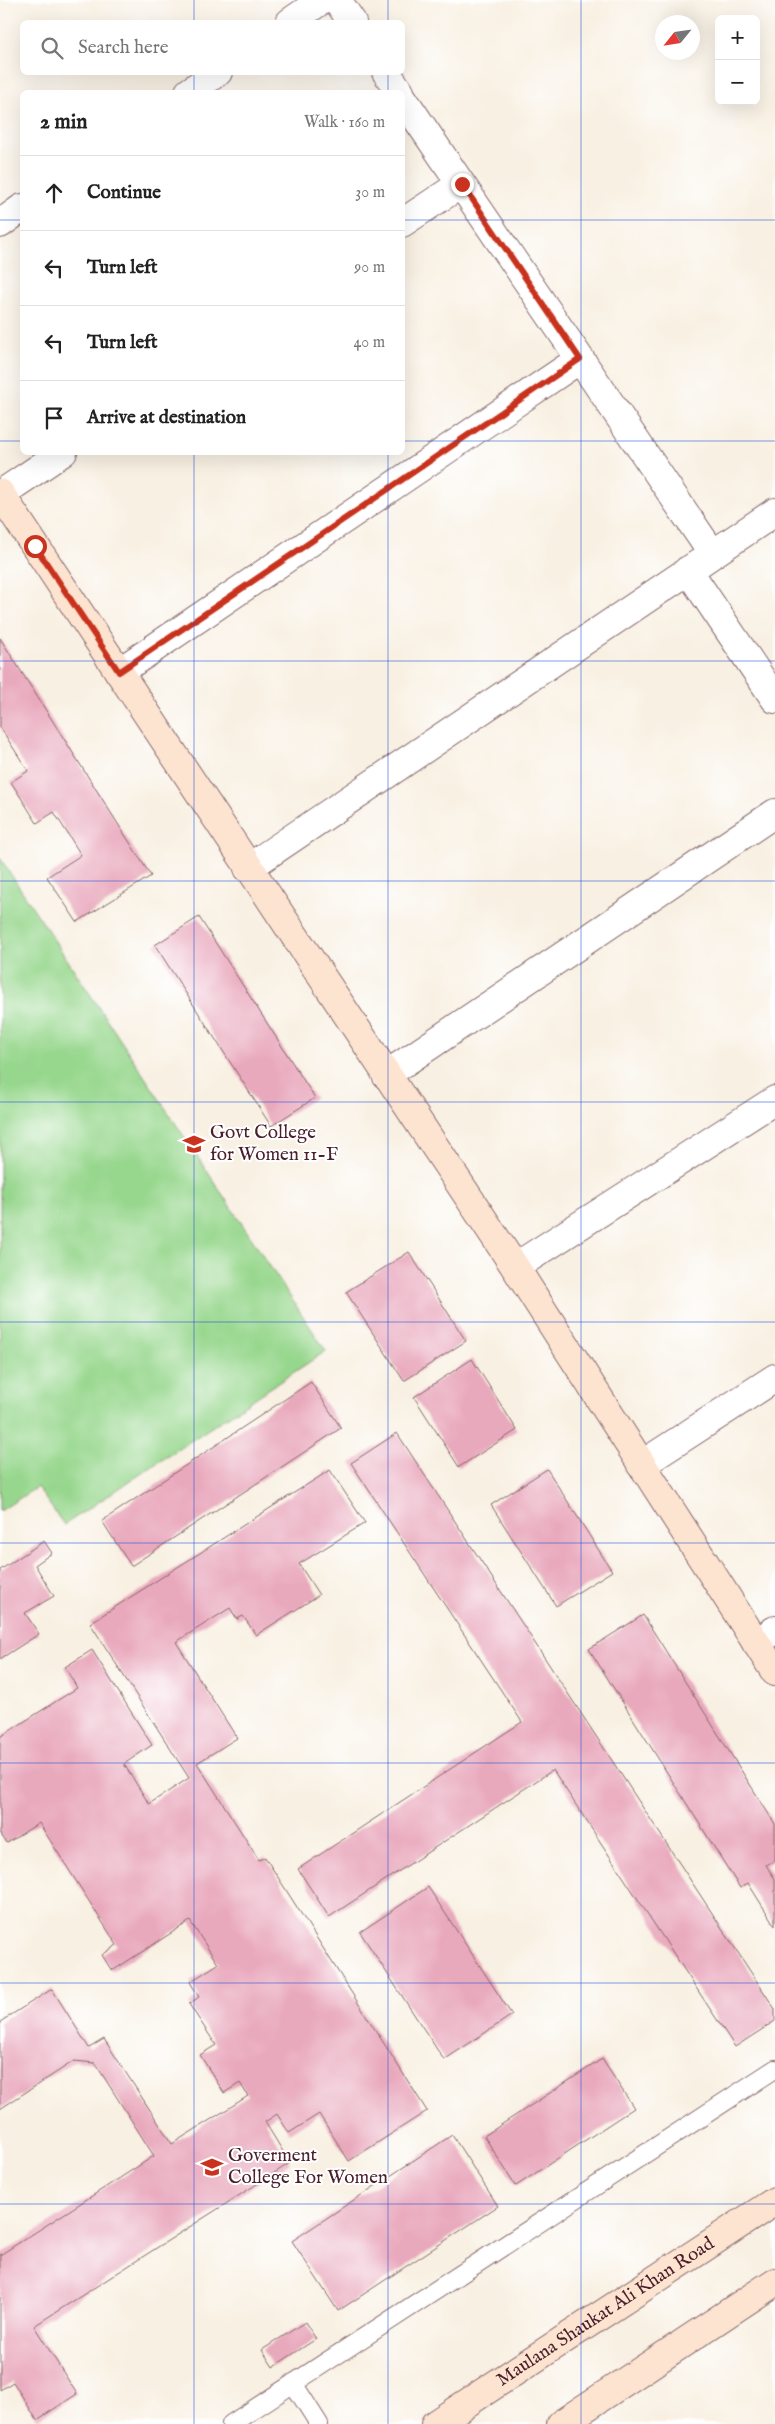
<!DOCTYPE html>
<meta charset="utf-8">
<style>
:root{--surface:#fff;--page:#f2f2f2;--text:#222;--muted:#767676;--line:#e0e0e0}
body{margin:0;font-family:"IM FELL English",serif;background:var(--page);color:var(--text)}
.controls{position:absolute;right:15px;top:15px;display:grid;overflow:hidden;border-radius:8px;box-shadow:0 5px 20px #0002}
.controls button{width:45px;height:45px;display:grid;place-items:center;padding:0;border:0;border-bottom:1px solid var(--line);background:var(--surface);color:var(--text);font:25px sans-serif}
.compass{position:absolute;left:655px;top:15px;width:45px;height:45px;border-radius:50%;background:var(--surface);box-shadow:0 5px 20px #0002;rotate:240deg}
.stop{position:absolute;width:15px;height:15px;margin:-11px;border:4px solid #c8321e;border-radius:50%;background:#fff}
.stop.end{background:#c8321e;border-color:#fff;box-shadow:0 1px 5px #0008}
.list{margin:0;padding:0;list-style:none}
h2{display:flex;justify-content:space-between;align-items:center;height:65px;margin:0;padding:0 20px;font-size:21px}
h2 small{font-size:16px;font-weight:400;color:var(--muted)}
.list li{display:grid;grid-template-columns:32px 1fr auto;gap:15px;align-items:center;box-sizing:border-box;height:75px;padding:0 20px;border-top:1px solid var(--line)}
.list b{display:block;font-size:19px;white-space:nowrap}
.list em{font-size:16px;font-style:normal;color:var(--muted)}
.icon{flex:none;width:28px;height:28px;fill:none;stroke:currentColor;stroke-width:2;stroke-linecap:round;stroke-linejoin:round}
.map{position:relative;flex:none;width:775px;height:2424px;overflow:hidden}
.search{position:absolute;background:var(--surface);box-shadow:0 5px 20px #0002;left:20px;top:20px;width:385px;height:55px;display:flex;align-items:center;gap:12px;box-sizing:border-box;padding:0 18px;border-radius:8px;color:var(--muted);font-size:19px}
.panel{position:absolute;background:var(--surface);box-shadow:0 5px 20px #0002;left:20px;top:90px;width:385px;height:365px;border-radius:8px}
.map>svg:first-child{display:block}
.green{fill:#97d78d;stroke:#707b5c}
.building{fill:#e9a9bd}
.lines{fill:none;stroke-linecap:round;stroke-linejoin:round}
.lane-casing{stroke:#87686b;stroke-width:20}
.street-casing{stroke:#87686b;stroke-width:30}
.secondary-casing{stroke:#87686b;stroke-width:30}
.lane{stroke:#fff;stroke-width:18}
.street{stroke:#fff;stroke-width:28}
.secondary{stroke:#fde4d1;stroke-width:28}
.route{stroke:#c8321e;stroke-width:6}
.grid{fill:none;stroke:#1d4ed8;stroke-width:1;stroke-opacity:0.55}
.labels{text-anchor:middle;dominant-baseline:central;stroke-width:4;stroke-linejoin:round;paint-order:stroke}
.poi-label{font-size:19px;fill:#4a1f2b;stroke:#fff;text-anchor:start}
.street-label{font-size:19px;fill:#4a1f2b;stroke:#fff}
</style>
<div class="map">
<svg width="775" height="2424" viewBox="0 0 775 2424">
<rect width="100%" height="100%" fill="#fff"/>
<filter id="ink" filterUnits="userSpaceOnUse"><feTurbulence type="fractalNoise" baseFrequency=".02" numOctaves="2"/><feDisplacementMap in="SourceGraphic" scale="10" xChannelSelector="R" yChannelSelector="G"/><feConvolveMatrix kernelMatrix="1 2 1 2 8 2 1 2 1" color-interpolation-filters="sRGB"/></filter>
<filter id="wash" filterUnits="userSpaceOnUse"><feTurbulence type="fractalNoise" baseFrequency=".0096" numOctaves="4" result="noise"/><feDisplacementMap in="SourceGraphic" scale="20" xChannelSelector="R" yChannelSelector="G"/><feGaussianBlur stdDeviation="1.12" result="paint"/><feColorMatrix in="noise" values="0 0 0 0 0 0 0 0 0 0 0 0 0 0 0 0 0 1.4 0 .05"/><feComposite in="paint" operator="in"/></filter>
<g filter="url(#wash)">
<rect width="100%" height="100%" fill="#f8f0e2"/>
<path class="green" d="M 0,858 L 326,1351 L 64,1525 L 37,1487 L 0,1511 Z"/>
<g id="blocks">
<path class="building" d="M 0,638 L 151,876 L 77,922 L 47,877 L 81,855 L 54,812 L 37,823 L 11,782 L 28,771 L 0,727 Z
M 199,917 L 315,1098 L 271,1126 L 155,945 Z
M 409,1252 L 466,1341 L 404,1381 L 346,1292 Z
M 472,1359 L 517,1430 L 459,1467 L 414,1397 Z
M 311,1382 L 341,1428 L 131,1566 L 102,1521 Z
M 397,1433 L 775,2009 L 775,2021 L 735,2047 L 553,1770 L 329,1917 L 298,1869 L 522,1722 L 351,1463 Z
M 547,1469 L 612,1571 L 556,1606 L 491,1505 Z
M 330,1470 L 365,1523 L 299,1564 L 319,1595 L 256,1635 L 243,1616 L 237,1619 L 230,1608 L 176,1642 L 237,1738 L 197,1763 L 259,1860 L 265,1857 L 427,2111 L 349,2161 L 319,2114 L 289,2133 L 277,2114 L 265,2122 L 290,2163 L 34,2326 L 77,2394 L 37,2420 L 13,2382 L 0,2390 L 0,2255 L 154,2156 L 95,2063 L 74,2061 L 0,2109 L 0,2022 L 52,1989 L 89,2048 L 104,2039 L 172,2144 L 248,2096 L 240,2083 L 224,2093 L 200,2055 L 216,2045 L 189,2004 L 199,1997 L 190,1982 L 218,1964 L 190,1921 L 112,1971 L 102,1955 L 117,1945 L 39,1823 L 7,1843 L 0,1834 L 0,1737 L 77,1688 L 65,1667 L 92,1650 L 152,1745 L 124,1764 L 149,1804 L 189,1778 L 90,1623 Z
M 44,1541 L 52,1553 L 35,1565 L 54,1596 L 25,1613 L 39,1634 L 0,1659 L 0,1570 Z
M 643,1615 L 775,1824 L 775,1860 L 766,1865 L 775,1879 L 775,1926 L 748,1883 L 740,1888 L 589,1649 Z
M 428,1887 L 512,2015 L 444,2060 L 360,1932 Z
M 602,2059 L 634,2108 L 516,2186 L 484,2136 Z
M 452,2135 L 498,2206 L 338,2311 L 292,2241 Z
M 305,2322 L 316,2339 L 273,2367 L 262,2350 Z"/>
</g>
</g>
<g filter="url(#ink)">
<use href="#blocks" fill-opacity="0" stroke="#87686b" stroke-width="1"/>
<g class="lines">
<g class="lane-casing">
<path id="lane" d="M 293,2383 L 319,2424
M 231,2424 L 775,2069"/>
</g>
<g class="street-casing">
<path id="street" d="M 337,0 L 352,22
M 290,22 L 322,0
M 386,72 L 400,92
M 189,92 L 218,72
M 402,97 L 712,553
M 402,223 L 461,184
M 0,224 L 22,208
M 1,494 L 63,452
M 688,570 L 775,699
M 119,672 L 580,359
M 248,868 L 775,512
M 386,1075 L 775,813
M 515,1267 L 775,1100
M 641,1465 L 775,1378
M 756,1643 L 775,1630"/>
</g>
<g class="secondary-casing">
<g id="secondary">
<path d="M 0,493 L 515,1267 L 775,1672"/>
<path id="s1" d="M 435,2424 L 775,2201"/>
<path d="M 561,2424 L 775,2282"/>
</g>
</g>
<use href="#lane" class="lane"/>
<use href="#street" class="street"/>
<use href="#secondary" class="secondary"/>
</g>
</g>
<g class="lines" filter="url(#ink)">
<path class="route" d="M 35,546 L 119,672 L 580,359 L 462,184"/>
</g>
<path class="grid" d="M 194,0 L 194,22M 388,0 L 388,22M 581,0 L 581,2424M 194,72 L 194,92M 388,72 L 388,92M 0,220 L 22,220M 402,220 L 775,220M 0,441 L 22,441M 402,441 L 775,441M 194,452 L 194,2424M 388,452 L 388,2424M 0,661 L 775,661M 0,881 L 775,881M 0,1102 L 775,1102M 0,1322 L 775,1322M 0,1543 L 775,1543M 0,1763 L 775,1763M 0,1983 L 775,1983M 0,2204 L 775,2204"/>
<defs>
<g id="university-bare" transform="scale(1.725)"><path d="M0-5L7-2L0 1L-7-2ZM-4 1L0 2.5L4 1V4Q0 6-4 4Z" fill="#c8321e" stroke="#fff" stroke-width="2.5" paint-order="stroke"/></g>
</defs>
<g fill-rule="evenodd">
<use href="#university-bare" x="194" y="1144"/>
<use href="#university-bare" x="212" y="2167"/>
</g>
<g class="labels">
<g class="poi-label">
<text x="210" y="1133">Govt College<tspan x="210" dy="22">for Women 11-F</tspan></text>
<text x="228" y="2156">Goverment<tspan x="228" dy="22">College For Women</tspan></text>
</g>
<g class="street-label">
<text stroke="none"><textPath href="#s1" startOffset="204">Maulana Shaukat Ali Khan Road</textPath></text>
</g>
</g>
</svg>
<div class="controls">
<button>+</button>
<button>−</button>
</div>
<svg class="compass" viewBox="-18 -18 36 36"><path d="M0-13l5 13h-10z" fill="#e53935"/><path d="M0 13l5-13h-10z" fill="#767676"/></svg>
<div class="stop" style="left:35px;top:546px"></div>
<div class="stop end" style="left:462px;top:184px"></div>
<div class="search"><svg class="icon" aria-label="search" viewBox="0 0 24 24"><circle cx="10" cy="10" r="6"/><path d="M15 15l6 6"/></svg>Search here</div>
<section class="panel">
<h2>2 min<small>Walk · 160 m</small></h2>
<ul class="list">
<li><svg class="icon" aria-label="ahead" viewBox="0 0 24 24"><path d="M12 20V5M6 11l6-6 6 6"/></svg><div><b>Continue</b></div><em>30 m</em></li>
<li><svg class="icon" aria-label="left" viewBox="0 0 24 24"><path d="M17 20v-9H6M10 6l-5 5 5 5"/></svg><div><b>Turn left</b></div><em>90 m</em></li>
<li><svg class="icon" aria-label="left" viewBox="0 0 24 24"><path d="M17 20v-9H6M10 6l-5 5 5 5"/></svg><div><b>Turn left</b></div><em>40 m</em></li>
<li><svg class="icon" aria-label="arrive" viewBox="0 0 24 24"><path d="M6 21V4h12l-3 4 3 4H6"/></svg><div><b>Arrive at destination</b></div></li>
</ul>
</section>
</div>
